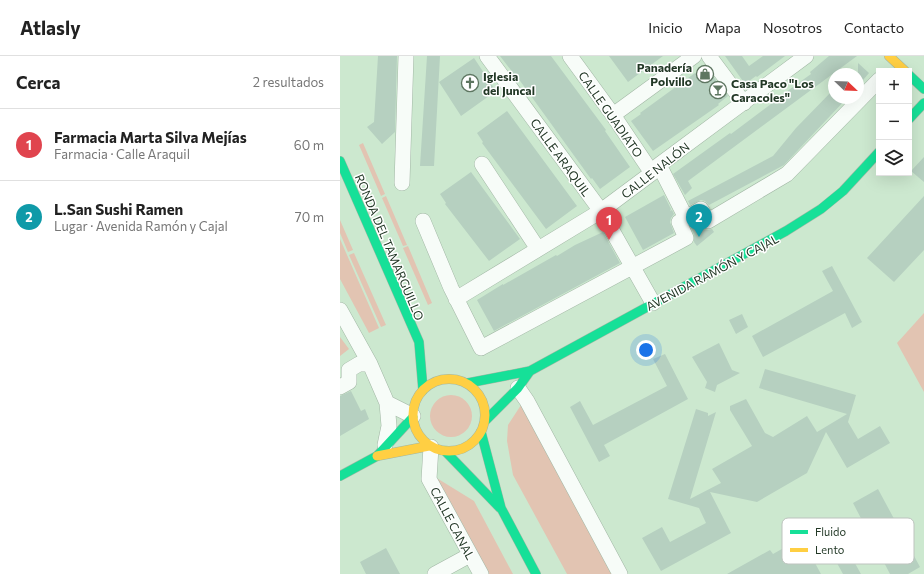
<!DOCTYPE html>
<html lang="es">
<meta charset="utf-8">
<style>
:root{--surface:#fff;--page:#f6f6f6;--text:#222;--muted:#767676;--line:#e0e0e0;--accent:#111827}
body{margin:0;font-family:Commissioner,sans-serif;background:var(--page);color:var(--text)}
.controls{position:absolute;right:12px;top:12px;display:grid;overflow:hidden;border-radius:0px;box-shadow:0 4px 16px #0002}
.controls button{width:36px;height:36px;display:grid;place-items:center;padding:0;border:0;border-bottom:1px solid var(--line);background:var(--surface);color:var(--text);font:20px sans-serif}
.compass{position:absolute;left:488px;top:12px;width:36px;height:36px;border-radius:50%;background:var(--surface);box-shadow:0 4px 16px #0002;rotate:113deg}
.you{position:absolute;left:306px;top:294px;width:14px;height:14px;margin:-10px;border:3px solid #fff;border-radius:50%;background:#1a73e8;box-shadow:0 0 0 6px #1a73e833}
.badge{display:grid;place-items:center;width:26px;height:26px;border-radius:50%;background:var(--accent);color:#fff;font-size:13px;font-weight:700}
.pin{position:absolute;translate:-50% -33px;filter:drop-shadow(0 1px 2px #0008)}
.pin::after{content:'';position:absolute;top:21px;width:14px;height:12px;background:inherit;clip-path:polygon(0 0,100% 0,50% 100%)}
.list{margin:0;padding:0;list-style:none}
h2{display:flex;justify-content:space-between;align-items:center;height:52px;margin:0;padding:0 16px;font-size:17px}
h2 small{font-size:13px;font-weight:400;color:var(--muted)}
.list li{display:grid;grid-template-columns:26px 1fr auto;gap:12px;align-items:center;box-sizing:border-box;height:72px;padding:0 16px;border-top:1px solid var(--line)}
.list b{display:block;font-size:15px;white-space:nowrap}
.list p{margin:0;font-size:13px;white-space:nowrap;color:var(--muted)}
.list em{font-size:13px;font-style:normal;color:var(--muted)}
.icon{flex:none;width:22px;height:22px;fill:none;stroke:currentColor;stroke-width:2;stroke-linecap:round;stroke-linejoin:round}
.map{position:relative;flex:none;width:584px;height:518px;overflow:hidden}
header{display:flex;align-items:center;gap:24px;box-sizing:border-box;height:56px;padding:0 20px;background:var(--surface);border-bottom:1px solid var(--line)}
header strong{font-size:19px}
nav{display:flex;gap:22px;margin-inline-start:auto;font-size:14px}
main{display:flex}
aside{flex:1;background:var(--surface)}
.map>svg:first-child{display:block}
.green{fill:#e2c4b2}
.building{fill:#b6d0c0}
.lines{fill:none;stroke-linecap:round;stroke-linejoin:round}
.street-casing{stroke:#a1b6a4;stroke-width:16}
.fast-casing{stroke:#a1b6a4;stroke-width:10}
.slow-casing{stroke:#a1b6a4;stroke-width:10}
.street{stroke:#f7fcf8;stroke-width:15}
.fast{stroke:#16e098;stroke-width:9}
.slow{stroke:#ffcf43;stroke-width:9}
.labels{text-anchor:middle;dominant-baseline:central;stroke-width:3;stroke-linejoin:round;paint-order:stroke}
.poi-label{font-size:12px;font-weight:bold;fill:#223826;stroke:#fff;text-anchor:start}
.street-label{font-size:12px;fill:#223826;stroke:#fff}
.key{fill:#fff;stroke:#bdc3be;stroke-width:1}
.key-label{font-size:11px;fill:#223826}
</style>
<header>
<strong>Atlasly</strong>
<nav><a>Inicio</a><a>Mapa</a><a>Nosotros</a><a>Contacto</a></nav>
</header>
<main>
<aside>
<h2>Cerca<small>2 resultados</small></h2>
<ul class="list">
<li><span class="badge" style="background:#e0444e">1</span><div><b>Farmacia Marta Silva Mejías</b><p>Farmacia · Calle Araquil</p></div><em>60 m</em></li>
<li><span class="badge" style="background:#0f9aa8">2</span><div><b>L.San Sushi Ramen</b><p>Lugar · Avenida Ramón y Cajal</p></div><em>70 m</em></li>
</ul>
</aside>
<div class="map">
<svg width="584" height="518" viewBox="0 0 584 518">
<rect width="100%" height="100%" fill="#cce8cf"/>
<path class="green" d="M 23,87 L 45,138 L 41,140 L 19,89 Z
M 46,140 L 67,189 L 63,190 L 42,142 Z
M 0,164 L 13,194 L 8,196 L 0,177 Z
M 0,183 L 39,272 L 29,277 L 0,223 Z
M 68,190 L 92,247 L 88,249 L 63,192 Z
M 14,197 L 46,269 L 41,271 L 9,199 Z
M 584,257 L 584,336 L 557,287 Z
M 0,281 L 9,293 L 0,300 Z
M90 360a21 21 0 1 1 42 0a21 21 0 1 1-42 0Z
M 181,349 L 272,518 L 227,518 L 173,419 L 167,385 L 168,369 Z
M 95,421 L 134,445 L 173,518 L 149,518 Z"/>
<path class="building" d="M 38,0 L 57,0 L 55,76 L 42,88 L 27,71 L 34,66 Z
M 87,0 L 100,0 L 94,110 L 80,110 Z
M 160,0 L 211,0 L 266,74 L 265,75 L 290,111 L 260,133 L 252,122 L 251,123 L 178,22 L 177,22 Z
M 269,0 L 323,0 L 288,26 Z
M 385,0 L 402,0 L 409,10 L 423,0 L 445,0 L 417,21 L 416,20 L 405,28 Z
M 489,0 L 517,0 L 348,125 L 352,132 L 345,139 L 333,118 L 390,77 L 391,78 L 439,42 L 439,41 L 471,18 L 470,16 Z
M 134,2 L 156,35 L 121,60 L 99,26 Z
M 518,7 L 529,17 L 518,30 Z
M 366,11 L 388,40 L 378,48 L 379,49 L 313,95 L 291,65 L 301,58 L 300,57 L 355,17 L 356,18 Z
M 494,33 L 494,42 L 507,42 L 444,109 L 369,149 L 365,145 L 361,144 L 350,149 L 348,145 L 433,100 L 456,72 Z
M 167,55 L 237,150 L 206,173 L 142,87 L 143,86 L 137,77 Z
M 584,101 L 584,126 L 571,115 Z
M 131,116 L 180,183 L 149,205 L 105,148 L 106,147 L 100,138 Z
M 324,139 L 331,153 L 330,155 L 332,154 L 334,158 L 331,162 L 330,166 L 334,177 L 303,194 L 285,161 Z
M 584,140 L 584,194 L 554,226 L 527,202 Z
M 358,165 L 363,173 L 368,174 L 372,173 L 374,176 L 357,190 L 354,186 L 354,179 L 350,170 Z
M 263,176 L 280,207 L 154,275 L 137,244 L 163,228 L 163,229 L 216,199 L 217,200 L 235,189 Z
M 492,210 L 522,266 L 512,272 L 505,257 L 423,301 L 412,280 L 493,235 L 482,215 Z
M 402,258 L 408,271 L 396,278 L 389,264 Z
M 379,287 L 392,314 L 400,317 L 377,329 L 375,336 L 365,332 L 367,326 L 352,301 Z
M 325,298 L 348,343 L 264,389 L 270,400 L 259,406 L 230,351 L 240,345 L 253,369 L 327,330 L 313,303 Z
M 425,313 L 516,339 L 508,366 L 518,383 L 540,370 L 550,387 L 507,412 L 486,376 L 467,417 L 417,446 L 370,436 L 391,477 L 321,515 L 302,482 L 322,471 L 330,486 L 366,467 L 359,452 L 328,443 L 356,353 L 368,357 L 368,360 L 376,356 L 350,443 L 381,427 L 372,413 L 412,390 L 390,354 L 390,350 L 406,343 L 425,377 L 433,381 L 467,360 L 477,376 L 507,358 L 419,332 Z
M 11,335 L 21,355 L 25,353 L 29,363 L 0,380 L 0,340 Z
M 538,433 L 580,511 L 568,518 L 550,518 L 513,447 Z
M 491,465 L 521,518 L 503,518 L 487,489 L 470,498 L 481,518 L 387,518 L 430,494 L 433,498 Z
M 46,492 L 60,518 L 26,518 L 20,506 Z"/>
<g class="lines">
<g class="street-casing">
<path id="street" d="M 147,0 L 261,155 L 313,247
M 230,0 L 273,59 L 312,117
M 369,0 L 404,47
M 273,59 L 354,0
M 142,108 L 198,193
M 319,109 L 346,162
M 62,127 L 66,0
M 83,165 L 111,232 L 141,292 L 346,182 L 339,166 L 361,153 L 368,165 L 447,118 L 539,24
M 116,243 L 261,155 L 312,117 L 319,109 L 466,0
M 0,254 L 30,308 L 47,347 L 49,370 L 45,389
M 0,331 L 9,326 L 9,314 L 19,308 L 30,308
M 178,332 L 187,345 L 280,518
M 47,347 L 73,360
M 91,391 L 89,423 L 141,518
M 95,518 L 130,499"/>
</g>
<g class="fast-casing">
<path id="fast" d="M 569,19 L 584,33
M 569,63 L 584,47
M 0,105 L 79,286 L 83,334
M 128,327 L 190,315 L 446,175 L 481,153 L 503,135 L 539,96
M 146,364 L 178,332 L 190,315
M 141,376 L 161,452 L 196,518
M 105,395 L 160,452
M 0,420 L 37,400 L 73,361"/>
</g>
<g class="slow-casing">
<path id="slow" d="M 549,0 L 565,15
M73 359a36 36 0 1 1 72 0a36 36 0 1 1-72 0Z
M 37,400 L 89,390"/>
</g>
<use href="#street" class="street"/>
<use href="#fast" class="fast"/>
<use href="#slow" class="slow"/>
</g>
<defs>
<g id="shop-ring" transform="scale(0.9)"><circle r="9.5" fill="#fff" stroke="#5e7661" stroke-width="1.5"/><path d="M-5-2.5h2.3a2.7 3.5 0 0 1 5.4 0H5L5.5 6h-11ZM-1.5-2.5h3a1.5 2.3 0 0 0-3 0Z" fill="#5e7661"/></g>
<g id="church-ring" transform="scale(0.9)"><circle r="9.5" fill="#fff" stroke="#5e7661" stroke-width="1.5"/><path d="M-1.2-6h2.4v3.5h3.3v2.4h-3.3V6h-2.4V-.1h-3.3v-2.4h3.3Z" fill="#5e7661"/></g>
<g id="bar-ring" transform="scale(0.9)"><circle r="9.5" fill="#fff" stroke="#5e7661" stroke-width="1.5"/><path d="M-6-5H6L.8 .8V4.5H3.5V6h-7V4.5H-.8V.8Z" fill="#5e7661"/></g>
</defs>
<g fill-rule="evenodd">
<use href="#shop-ring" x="365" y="18"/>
<use href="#church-ring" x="130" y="27"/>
<use href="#bar-ring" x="378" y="34"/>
</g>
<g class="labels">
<g class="poi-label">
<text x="352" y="11" text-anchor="end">Panadería<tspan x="352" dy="14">Polvillo</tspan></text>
<text x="143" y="20">Iglesia<tspan x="143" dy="14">del Juncal</tspan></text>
<text x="391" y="27">Casa Paco "Los<tspan x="391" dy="14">Caracoles"</tspan></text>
</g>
<g class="street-label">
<text transform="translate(271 58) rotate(55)">CALLE GUADIATO</text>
<text transform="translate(221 101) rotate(54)">CALLE ARAQUIL</text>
<text transform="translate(315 114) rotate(-38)">CALLE NALÓN</text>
<text transform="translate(50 191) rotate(67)">RONDA DEL TAMARGUILLO</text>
<text transform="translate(372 216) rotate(-28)">AVENIDA RAMÓN Y CAJAL</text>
<text transform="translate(113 467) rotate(62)">CALLE CANAL</text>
</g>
</g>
<rect x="442" y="462" width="132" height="46" rx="6" class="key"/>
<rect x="450" y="474" width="18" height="4" fill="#16e098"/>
<rect x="450" y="492" width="18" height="4" fill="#ffcf43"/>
<g class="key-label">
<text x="475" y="480">Fluido</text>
<text x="475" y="498">Lento</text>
</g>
</svg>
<div class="controls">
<button>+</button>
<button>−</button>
<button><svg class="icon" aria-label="layers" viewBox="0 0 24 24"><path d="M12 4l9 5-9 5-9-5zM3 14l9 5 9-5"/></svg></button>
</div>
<svg class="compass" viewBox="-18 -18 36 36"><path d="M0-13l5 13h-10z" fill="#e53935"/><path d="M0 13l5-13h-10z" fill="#767676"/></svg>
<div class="you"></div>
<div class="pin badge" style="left:269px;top:184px;background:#e0444e">1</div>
<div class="pin badge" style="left:359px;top:181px;background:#0f9aa8">2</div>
</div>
</main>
